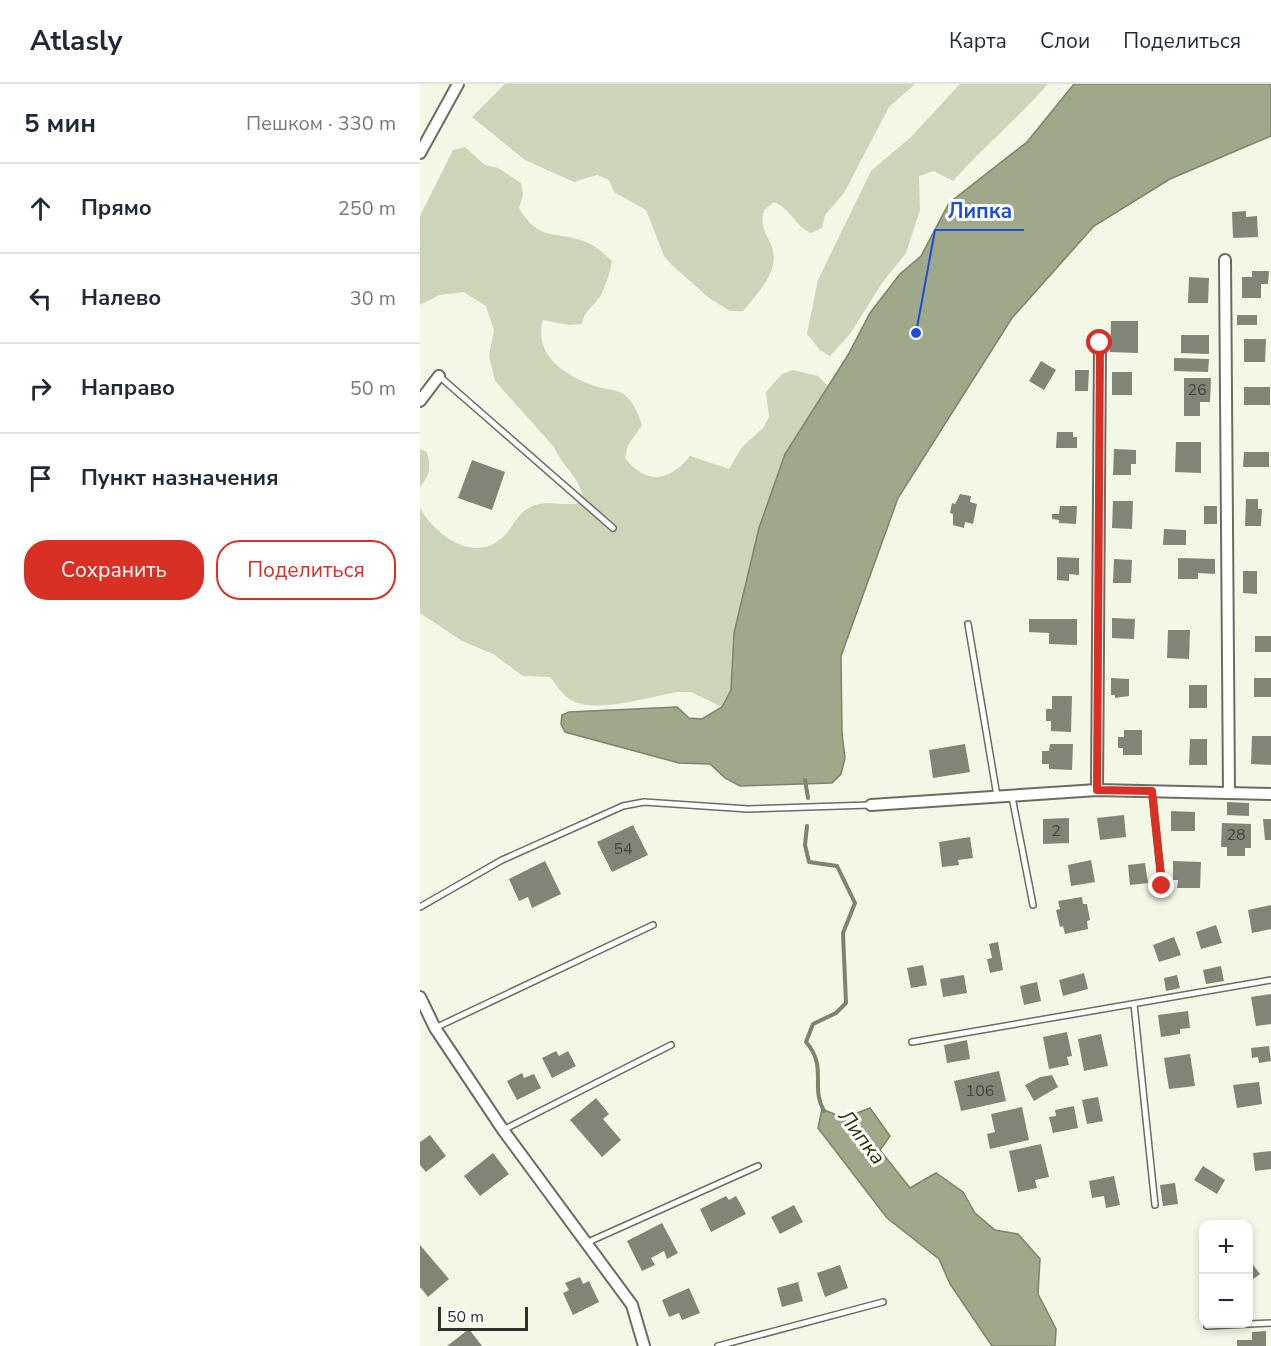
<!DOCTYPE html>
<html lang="ru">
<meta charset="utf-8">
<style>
:root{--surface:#fff;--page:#f6f6f7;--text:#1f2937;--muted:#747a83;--line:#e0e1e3;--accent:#d93025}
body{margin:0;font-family:"Nunito Sans",sans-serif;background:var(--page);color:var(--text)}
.controls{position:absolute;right:18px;bottom:18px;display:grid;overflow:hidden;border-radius:12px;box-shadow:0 3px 9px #0003}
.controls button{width:54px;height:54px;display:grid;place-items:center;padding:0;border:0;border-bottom:2px solid var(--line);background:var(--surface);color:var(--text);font:30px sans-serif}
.scale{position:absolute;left:18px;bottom:15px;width:90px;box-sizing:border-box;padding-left:6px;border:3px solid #2e302a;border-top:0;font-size:16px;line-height:21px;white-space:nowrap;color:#2e302a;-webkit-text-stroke:4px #fff;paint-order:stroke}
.stop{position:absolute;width:18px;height:18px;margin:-14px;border:4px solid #d93025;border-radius:50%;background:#fff}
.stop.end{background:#d93025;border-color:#fff;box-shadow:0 2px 6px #0008}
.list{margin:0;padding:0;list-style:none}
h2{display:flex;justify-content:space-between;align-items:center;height:78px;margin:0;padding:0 24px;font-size:26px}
h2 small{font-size:20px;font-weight:400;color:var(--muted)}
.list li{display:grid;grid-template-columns:39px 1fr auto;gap:18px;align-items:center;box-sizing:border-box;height:90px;padding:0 24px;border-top:2px solid var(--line)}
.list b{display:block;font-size:22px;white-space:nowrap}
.list em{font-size:20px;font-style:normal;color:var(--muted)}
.actions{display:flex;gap:12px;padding:18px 24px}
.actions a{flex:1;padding:14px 0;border:2px solid var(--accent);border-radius:24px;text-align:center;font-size:21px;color:var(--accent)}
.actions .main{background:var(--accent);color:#fff}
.icon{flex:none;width:33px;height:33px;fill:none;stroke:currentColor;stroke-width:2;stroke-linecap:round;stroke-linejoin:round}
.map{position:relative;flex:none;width:851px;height:1262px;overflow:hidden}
header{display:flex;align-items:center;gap:36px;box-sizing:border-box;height:84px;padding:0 30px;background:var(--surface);border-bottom:2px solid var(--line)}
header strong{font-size:28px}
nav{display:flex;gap:33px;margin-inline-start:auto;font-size:21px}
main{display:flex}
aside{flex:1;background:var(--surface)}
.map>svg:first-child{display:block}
.green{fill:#ccd4ba}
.water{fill:#9fa889;stroke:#7d846c;stroke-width:1.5}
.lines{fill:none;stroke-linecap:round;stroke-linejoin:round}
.stream{stroke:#7d846c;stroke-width:4}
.building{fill:#808576}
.lane-casing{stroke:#6a6e60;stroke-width:8}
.street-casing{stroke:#6a6e60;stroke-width:14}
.lane{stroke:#fff;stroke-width:5}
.street{stroke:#fff;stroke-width:10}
.route{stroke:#d93025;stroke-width:8}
.labels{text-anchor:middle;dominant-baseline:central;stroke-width:6;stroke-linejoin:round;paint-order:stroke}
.number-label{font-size:16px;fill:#42453d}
.water-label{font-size:21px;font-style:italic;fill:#293400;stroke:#fff}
.leader{fill:none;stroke:#1d4ed8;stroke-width:2}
.callout-dot{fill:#1d4ed8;stroke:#fff;stroke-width:2}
.callout-label{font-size:21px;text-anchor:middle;font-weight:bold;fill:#1d4ed8;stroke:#fff;stroke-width:6;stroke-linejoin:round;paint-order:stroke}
</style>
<header>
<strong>Atlasly</strong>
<nav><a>Карта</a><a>Слои</a><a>Поделиться</a></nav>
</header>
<main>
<aside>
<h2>5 мин<small>Пешком · 330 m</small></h2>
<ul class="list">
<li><svg class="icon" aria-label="ahead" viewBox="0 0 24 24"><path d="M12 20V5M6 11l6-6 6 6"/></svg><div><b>Прямо</b></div><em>250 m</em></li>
<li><svg class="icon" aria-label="left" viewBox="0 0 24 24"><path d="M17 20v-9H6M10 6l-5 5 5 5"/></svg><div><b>Налево</b></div><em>30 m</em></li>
<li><svg class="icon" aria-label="right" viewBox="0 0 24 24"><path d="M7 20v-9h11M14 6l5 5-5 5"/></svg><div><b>Направо</b></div><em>50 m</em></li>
<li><svg class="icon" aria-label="arrive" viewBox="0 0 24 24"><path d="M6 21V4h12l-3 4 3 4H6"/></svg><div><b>Пункт назначения</b></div></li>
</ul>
<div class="actions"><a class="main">Сохранить</a><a>Поделиться</a></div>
</aside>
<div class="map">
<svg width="851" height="1262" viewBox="0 0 851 1262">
<rect width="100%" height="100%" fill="#f2f7e6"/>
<path class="green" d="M 85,0 L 495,0 L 469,23 L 424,109 L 405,131 L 402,144 L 391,149 C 375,142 371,125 354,118 L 344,126 C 340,142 345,147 351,161 C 362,187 337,209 323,227 L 310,227 L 289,214 L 252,181 L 244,172 L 226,126 L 194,108 L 189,96 L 177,91 L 154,98 L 105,76 L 52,33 Z
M 540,0 L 628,0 C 598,34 563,63 533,97 L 514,87 L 499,92 L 500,126 L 486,169 L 462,199 L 430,250 L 410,272 L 400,266 L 387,250 L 398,196 L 451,87 L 491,53 Z
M 45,63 L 65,81 L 78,84 L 101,99 L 103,111 L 99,124 C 120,160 137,145 168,159 C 177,163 185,171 192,177 C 190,189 186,200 181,211 C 175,222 164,226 162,240 L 149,241 L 123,236 C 113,271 145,292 175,302 C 183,305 194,305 202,309 C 213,316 218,329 222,341 L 208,361 L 205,374 C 227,402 250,397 270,372 L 309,385 L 322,363 L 343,344 L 349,333 L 346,308 L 362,290 L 373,286 L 398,292 L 408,302 L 365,370 L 339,444 L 314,549 L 311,606 L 302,623 L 271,608 L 258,608 C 230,612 172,632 148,614 C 141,609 136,600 130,593 L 103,592 L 73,570 L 42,557 L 0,529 L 0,424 C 16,452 55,481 84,452 C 93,443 97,430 109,424 C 125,414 145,424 163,418 C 163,395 142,383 134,363 L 75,297 L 69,272 L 74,246 L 66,222 L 44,208 L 19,211 L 0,221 L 0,132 L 33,66 Z
M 0,365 L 7,368 C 11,383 10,391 0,403 Z"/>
<path class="water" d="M 654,0 L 851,0 L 851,52 L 750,95 L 674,142 L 592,234 L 478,414 L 421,572 L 422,649 L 425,674 L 421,690 L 412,699 L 320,702 L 305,694 L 290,680 L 259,679 L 145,648 L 141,640 L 142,631 L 149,628 L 257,623 L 269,634 L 282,635 L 302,623 L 311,606 L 314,549 L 339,444 L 365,370 L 428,271 L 450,229 L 480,190 L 501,172 L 529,119 L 607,58 Z
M 450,1024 L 470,1052 L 460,1066 L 490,1104 L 516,1089 L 543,1108 L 555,1129 L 575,1146 L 598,1150 L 620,1175 L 618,1210 L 636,1245 L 635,1262 L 572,1262 L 530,1200 L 519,1175 L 467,1134 L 398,1044 L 402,1025 L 424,1034 Z"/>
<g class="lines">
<path class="stream" d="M 385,696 L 388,714
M 387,742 L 385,761 L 389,778 L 417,782 L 435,819 L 423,849 L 426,919 L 416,929 L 393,940 L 386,958 C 408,983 390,1003 404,1027"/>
</g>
<path class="building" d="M 826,127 L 826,133 L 837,132 L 838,153 L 813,154 L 812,128 Z
M 832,187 L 849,187 L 848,200 L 841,200 L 841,214 L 822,214 L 822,193 L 832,193 Z
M 769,193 L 789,194 L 788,219 L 768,219 Z
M 817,231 L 837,231 L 837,241 L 817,241 Z
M 691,237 L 718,237 L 718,269 L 690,268 Z
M 761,251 L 789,251 L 789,270 L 761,269 Z
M 824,255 L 846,255 L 845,278 L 824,278 Z
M 754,274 L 789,275 L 788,288 L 754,287 Z
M 621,277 L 636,286 L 624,306 L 609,297 Z
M 655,286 L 669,286 L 668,307 L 655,307 Z
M 692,288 L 712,288 L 712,311 L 692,311 Z
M 764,294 L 791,294 L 790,318 L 780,318 L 780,332 L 764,332 Z
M 824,303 L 850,303 L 850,321 L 824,321 Z
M 637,348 L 653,348 L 653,353 L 657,353 L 657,364 L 636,364 Z
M 756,358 L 781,358 L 781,389 L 755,388 Z
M 694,365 L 716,366 L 716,380 L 711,380 L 711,391 L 693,391 Z
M 824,368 L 849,368 L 849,383 L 823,383 Z
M 52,376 L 85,388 L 72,426 L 38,414 Z
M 540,410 L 551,412 L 550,418 L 557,420 L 553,440 L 545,438 L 544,444 L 533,441 L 533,430 L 530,429 L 532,419 L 535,420 Z
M 826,415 L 838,415 L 838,425 L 842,425 L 841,442 L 825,442 Z
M 693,417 L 713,417 L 712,445 L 692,444 Z
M 640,422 L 657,422 L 656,440 L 639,439 L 639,436 L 632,435 L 632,430 L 639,430 Z
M 784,422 L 797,422 L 797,440 L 784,440 Z
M 744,445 L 766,446 L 766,461 L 743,461 Z
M 637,473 L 659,474 L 659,491 L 649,490 L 649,497 L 637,496 Z
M 758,474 L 795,475 L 795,490 L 778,489 L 778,495 L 758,495 Z
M 694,475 L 712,476 L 711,499 L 693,499 Z
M 823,487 L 837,487 L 837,510 L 823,509 Z
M 692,534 L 715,535 L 714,555 L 692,554 Z
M 609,535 L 657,535 L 657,561 L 629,560 L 629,549 L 609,548 Z
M 748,546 L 770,546 L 769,575 L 747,574 Z
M 835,552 L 851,552 L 851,568 L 835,568 Z
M 691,594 L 709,595 L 709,612 L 695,614 L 695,611 L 691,611 Z
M 834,594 L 851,594 L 851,613 L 834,613 Z
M 769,601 L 787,601 L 787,624 L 769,624 Z
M 632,612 L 652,612 L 651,648 L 631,647 L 631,637 L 626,637 L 626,625 L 632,625 Z
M 704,646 L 722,646 L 722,671 L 703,671 L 703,664 L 698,664 L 698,653 L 704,653 Z
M 832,652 L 851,652 L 851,681 L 831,680 Z
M 770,655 L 787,655 L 787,681 L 769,681 Z
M 545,660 L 550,688 L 513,694 L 509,666 Z
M 630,660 L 653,660 L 652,686 L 629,685 L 629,680 L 622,680 L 622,667 L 629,667 Z
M 807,718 L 829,719 L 829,732 L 807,731 Z
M 751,727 L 775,728 L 775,747 L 751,747 Z
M 704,731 L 706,753 L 680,756 L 677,734 Z
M 649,734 L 649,759 L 623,760 L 623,735 Z
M 843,735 L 851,735 L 851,756 L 845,756 Z
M 802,739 L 831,740 L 831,764 L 825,764 L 825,772 L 807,772 L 807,763 L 801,763 Z
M 213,741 L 228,771 L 192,788 L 177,758 Z
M 550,753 L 553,774 L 538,776 L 539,781 L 522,783 L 519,758 Z
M 671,776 L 675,798 L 651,802 L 648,781 Z
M 125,777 L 141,810 L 112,824 L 108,813 L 99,817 L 89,795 Z
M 753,777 L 781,778 L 780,804 L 757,804 L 758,796 L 753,796 Z
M 725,779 L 728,799 L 710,801 L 708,781 Z
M 662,813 L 663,820 L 667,820 L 670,836 L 667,837 L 668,845 L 645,850 L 643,842 L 640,843 L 636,826 L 640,825 L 638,817 Z
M 851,821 L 851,845 L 832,849 L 828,826 Z
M 796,841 L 802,859 L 781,865 L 776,848 Z
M 754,853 L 761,871 L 739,878 L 733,861 Z
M 578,858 L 583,886 L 570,889 L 567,875 L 572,874 L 569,860 Z
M 503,881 L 507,901 L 491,904 L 487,884 Z
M 801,882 L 804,897 L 786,900 L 783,886 Z
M 664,889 L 668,905 L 643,912 L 639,896 Z
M 544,891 L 547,909 L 523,913 L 520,895 Z
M 757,891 L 760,904 L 746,907 L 744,894 Z
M 617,898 L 621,917 L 604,921 L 600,902 Z
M 851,910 L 851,940 L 836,942 L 831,913 Z
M 768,927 L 770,944 L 760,945 L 760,950 L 741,953 L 738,931 Z
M 647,948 L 652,972 L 647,973 L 649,981 L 629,985 L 623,953 Z
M 681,950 L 688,982 L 664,987 L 658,955 Z
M 547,956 L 550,975 L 527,979 L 524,961 Z
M 849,962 L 851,977 L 839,979 L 838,973 L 832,974 L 831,964 Z
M 136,967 L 139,972 L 148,967 L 156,982 L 132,994 L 122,974 Z
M 770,970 L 775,1002 L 749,1005 L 744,974 Z
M 579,987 L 586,1017 L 541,1027 L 534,997 Z
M 102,989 L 104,994 L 114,990 L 121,1004 L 97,1016 L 87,997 Z
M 632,991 L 638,1003 L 614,1017 L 605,1001 L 620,993 Z
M 839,998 L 842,1020 L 817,1024 L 813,1001 Z
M 678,1013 L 683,1037 L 667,1040 L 662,1016 Z
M 176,1014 L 189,1030 L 183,1035 L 201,1056 L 182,1073 L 150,1036 Z
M 654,1022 L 658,1044 L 633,1049 L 629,1033 L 636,1032 L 635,1026 Z
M 602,1023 L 609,1056 L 570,1065 L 567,1050 L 575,1048 L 571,1030 Z
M 10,1051 L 26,1072 L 6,1088 L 0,1081 L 0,1058 Z
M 621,1060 L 629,1093 L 615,1096 L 617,1104 L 598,1108 L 589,1067 Z
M 851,1067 L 851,1085 L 835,1087 L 833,1069 Z
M 73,1069 L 89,1090 L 60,1112 L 44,1092 Z
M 783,1082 L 805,1096 L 797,1110 L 774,1096 Z
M 694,1092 L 700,1121 L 686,1124 L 684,1112 L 672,1114 L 669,1097 Z
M 755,1099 L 758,1120 L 743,1122 L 740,1101 Z
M 306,1112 L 309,1116 L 316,1112 L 326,1130 L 291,1148 L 280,1125 Z
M 374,1121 L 383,1138 L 360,1150 L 351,1133 Z
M 242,1139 L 258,1169 L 247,1175 L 244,1167 L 231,1174 L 235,1181 L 222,1187 L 207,1157 Z
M 0,1161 L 29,1195 L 8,1213 L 0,1203 Z
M 828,1174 L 840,1190 L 828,1199 Z
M 420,1181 L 428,1204 L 405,1213 L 397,1189 Z
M 160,1193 L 163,1200 L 169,1197 L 179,1218 L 153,1231 L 143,1209 L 149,1206 L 145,1199 Z
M 378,1198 L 383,1217 L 362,1223 L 357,1204 Z
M 269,1204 L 280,1229 L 262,1236 L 259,1229 L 249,1233 L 242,1216 Z
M 49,1245 L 62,1262 L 27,1262 Z
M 846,1247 L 846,1262 L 817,1262 L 817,1256 L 832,1256 L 832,1248 Z"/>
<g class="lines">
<g class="lane-casing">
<path id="lane" d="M 19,292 L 193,444
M 548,540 L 577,712
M 732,707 L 742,802
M 592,713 L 613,821
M 0,823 L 82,776 L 203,722 L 224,718 L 328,725 L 450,721
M 714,920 L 735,1121
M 15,944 L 233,841
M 492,958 L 851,896
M 83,1046 L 251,961
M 166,1159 L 338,1082
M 787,1242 L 851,1239
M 298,1262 L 463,1218"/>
</g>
<g class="street-casing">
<path id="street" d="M 0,69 L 38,0
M 805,176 L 809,709
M 0,317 L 19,292
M 677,706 L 680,259
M 451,721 L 677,706 L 851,710
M 0,913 L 15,944 L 83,1046 L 212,1221 L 224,1262"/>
</g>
<use href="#lane" class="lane"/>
<use href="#street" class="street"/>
</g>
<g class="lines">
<path class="route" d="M 680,259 L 677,706 L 732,707 L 742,802"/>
</g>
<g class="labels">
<g class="number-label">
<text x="777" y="306">26</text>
<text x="636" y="747">2</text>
<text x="816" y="751">28</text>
<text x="203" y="765">54</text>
<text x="560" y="1007">106</text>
</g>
<g class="water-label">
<text transform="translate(442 1053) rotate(53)">Липка</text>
</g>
</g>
<path class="leader" d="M496 249L515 146H604"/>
<circle class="callout-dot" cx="496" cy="249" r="6"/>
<g class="callout-label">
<text x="560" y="134">Липка</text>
</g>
</svg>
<div class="controls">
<button>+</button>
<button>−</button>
</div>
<div class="scale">50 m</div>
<div class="stop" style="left:680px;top:259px"></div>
<div class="stop end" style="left:742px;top:802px"></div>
</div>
</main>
